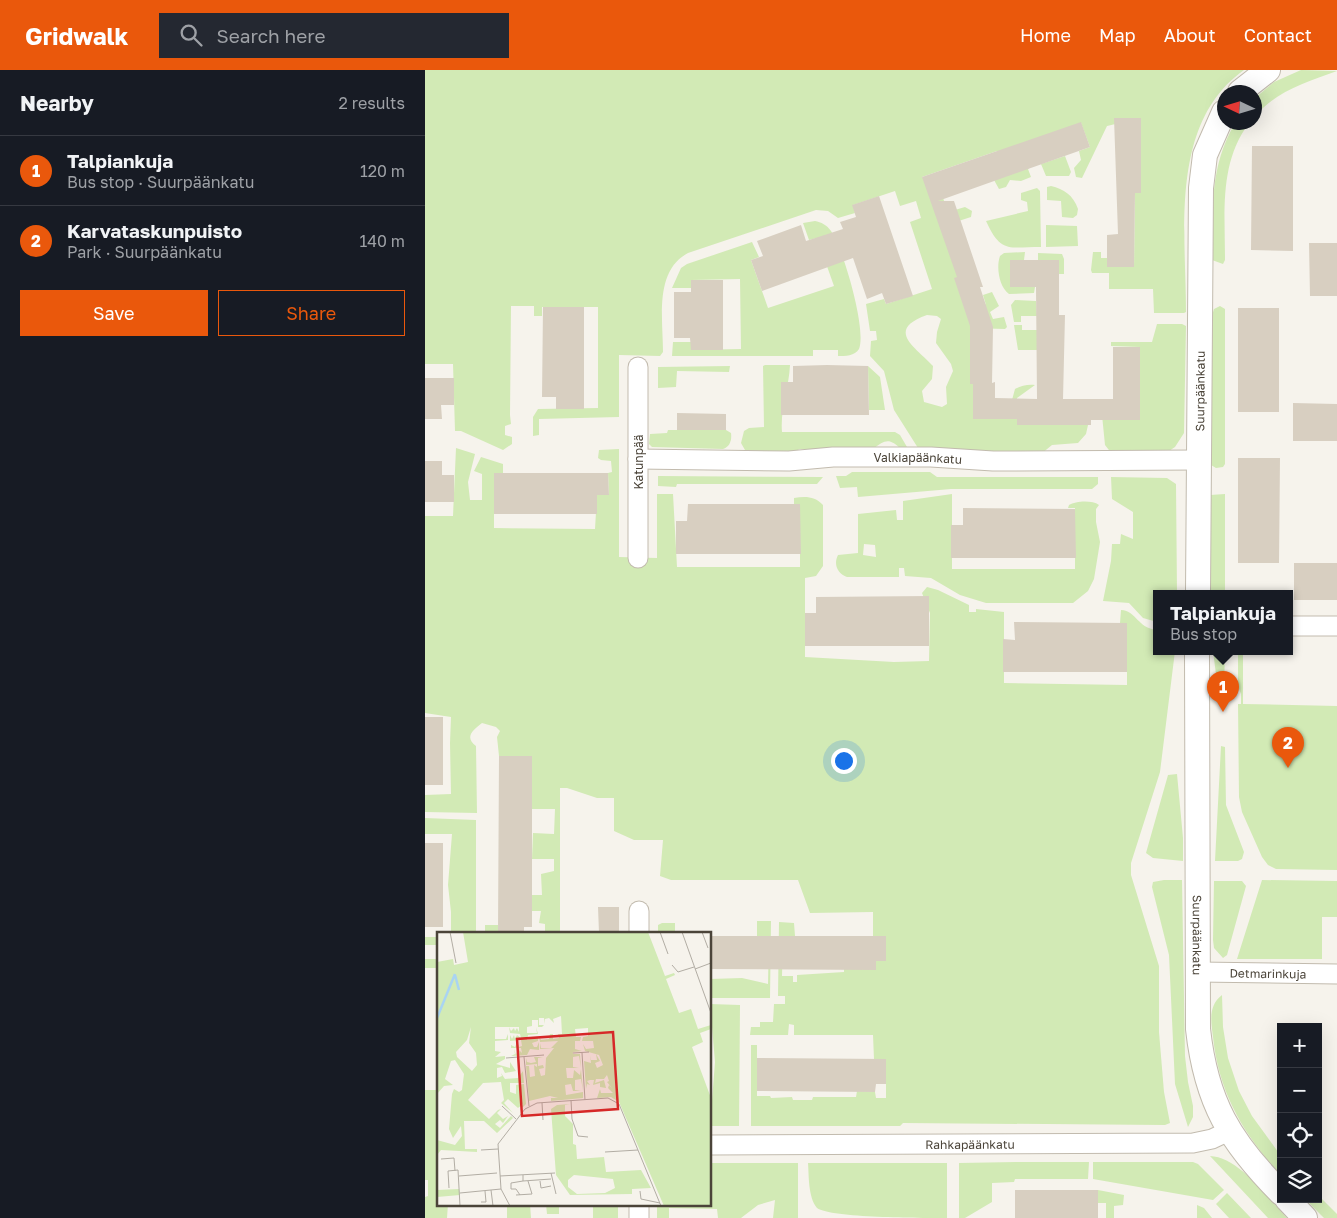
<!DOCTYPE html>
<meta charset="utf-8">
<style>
:root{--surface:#171b24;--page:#242831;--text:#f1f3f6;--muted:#9ea1a6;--line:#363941;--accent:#ea580c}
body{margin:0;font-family:"Golos Text",sans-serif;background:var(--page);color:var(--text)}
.controls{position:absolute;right:15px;bottom:15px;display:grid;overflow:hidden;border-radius:0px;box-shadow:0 5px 20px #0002}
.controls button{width:45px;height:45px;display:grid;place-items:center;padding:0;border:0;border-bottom:1px solid var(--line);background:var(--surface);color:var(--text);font:25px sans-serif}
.compass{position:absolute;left:792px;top:15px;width:45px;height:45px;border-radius:50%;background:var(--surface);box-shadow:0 5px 20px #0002;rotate:274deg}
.you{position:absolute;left:418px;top:690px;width:18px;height:18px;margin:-12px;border:4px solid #fff;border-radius:50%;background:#1a73e8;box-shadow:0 0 0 8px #1a73e833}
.badge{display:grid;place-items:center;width:32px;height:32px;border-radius:50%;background:var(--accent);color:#fff;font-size:16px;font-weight:700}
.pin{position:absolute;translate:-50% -41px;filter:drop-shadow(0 1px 2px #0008)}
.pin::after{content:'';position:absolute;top:26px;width:18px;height:15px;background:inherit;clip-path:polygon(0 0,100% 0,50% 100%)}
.popup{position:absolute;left:728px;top:520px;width:140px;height:65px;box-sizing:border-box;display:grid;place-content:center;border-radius:0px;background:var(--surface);filter:drop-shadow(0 1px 4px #0005);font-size:16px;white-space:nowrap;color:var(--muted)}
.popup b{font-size:19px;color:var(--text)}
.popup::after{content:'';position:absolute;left:50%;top:100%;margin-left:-10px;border:10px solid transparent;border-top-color:var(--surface)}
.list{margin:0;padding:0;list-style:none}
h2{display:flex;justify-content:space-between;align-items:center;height:65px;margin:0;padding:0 20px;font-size:21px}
h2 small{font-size:16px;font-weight:400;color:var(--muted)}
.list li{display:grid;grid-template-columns:32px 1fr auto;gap:15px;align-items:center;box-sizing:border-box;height:70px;padding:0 20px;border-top:1px solid var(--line)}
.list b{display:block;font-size:19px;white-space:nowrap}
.list p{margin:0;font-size:16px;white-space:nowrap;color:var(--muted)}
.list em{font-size:16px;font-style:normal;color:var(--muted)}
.actions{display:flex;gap:10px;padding:15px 20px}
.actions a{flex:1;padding:11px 0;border:1px solid var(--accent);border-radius:0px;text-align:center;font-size:18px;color:var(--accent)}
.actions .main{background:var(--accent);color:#fff}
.icon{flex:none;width:28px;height:28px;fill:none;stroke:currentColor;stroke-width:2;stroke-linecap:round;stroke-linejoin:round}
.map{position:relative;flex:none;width:912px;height:1148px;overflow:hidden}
header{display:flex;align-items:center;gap:30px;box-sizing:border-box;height:70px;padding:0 25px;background:var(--accent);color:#fff}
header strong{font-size:24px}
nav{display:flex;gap:28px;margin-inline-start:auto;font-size:18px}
.search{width:350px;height:45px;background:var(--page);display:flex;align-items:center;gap:12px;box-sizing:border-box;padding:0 18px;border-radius:0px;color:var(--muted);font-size:19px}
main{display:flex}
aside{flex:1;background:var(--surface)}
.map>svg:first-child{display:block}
.green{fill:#d2eab5;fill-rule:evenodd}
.building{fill:#d8cfc1}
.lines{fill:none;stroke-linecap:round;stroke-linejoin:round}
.minor-casing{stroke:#c2bbae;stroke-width:21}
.tertiary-casing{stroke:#c2bbae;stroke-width:26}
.minor{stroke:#fff;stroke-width:19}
.tertiary{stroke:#fff;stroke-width:24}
.labels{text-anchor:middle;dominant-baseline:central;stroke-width:5;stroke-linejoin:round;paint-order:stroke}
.street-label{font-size:12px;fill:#4b4439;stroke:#fff}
.inset-river{fill:none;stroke:#a9d4f2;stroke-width:2.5}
.inset-road{fill:none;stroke:#b2ada4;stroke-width:1}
.view{fill:#d62828;fill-opacity:0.15;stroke:#d62828;stroke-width:2.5}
.inset-edge{fill:none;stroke:#4b4439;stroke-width:2.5}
</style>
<header>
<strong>Gridwalk</strong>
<div class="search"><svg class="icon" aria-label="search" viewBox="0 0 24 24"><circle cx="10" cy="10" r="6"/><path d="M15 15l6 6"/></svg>Search here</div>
<nav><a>Home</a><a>Map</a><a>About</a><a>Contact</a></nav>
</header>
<main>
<aside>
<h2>Nearby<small>2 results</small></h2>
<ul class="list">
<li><span class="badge">1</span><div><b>Talpiankuja</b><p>Bus stop · Suurpäänkatu</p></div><em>120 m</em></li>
<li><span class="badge">2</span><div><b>Karvataskunpuisto</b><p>Park · Suurpäänkatu</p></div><em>140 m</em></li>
</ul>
<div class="actions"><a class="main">Save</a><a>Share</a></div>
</aside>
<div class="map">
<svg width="912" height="1148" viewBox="0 0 912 1148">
<rect width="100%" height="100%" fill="#f6f3ec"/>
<path class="green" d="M 0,0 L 819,0 C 744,53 761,162 761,242 L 759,243 L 729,243 L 728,219 L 684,219 L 684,203 L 667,203 L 666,200 L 668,182 L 676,182 L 676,188 L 682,188 L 682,197 L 709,197 L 710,123 L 716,122 L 716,48 L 682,56 L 657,108 L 651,107 L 649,98 L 656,90 L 654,81 L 665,77 L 656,53 L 603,99 L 606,107 L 596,111 L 585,110 L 581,117 L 574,119 L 569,110 L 581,106 L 572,81 L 497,107 L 518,128 L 523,142 L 540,137 L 547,141 L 546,147 L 515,157 L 561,235 L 558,225 L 567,222 L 574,236 L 565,242 L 568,249 L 579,247 L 582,257 L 580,259 L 545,258 L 545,313 L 548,314 L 548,349 L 570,349 L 571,336 L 587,330 L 590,319 C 595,316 603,314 610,315 L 592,328 L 592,355 L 663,355 L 661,364 L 653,373 L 627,375 L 616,384 L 493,378 L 469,340 L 459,301 L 445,286 L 446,271 L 452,270 L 451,261 L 445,261 L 441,234 L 459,229 L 461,234 L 507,219 L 485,152 L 496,148 L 491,131 L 475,136 L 470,121 L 428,135 L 430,143 L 413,148 L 403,141 L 391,140 L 263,183 C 229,201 238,249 238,282 L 235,286 L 194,285 L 194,347 L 114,349 L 114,365 L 108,366 L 108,347 L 113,339 L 173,338 L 173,237 L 117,237 L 117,246 L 109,246 L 109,236 L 86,236 L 85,345 L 86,354 L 80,356 L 80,365 L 87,367 L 87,374 L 78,380 L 36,361 L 30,361 L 28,294 L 0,294 ZM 502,245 L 512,246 L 516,249 L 512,262 L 511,273 L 526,294 L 528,301 L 521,317 L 522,334 L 517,337 L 499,332 L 497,321 L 507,309 L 508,296 C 490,277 460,260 502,245 Z
M 876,0 L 912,1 C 881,12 852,21 830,46 L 830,28 L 849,12 Z
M 810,53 L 824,53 C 794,93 800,142 800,190 L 798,194 L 787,190 C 788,139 784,98 810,53 Z
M 640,86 L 646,102 L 644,106 L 621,106 L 616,94 Z
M 626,116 C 639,119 648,125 653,139 L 652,145 L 648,148 L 637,147 L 636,131 L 622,130 L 622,117 Z
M 612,118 L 615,121 L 616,177 C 584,177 576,184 561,151 L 603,141 L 602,132 L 596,130 L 596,123 Z
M 390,151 C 396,152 402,155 406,161 C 418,178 442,260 434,279 C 430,286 420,286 413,286 L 413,280 L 388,280 L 388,286 L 247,286 L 248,272 L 266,272 L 266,280 L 316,279 L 315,209 L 266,210 L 266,218 L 247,218 L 256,198 L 262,194 L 327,172 L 334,187 L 326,190 L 343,238 L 409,216 L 392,168 L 384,170 L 378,153 Z
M 621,155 L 652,156 L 653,176 L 621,177 Z
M 600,182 L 599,190 L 585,190 L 585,217 L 610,217 L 609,223 L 584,224 C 574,217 571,197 575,186 L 579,183 Z
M 613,183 L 637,184 L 639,189 L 639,204 L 634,204 L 634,190 L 613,190 Z
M 590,230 L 611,231 L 612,246 L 596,246 L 596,252 L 589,252 L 586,235 Z
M 795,236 L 800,239 L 800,394 L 798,397 L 791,398 L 786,395 L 786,249 L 789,239 Z
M 732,254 L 757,254 L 761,256 L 759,363 L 750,377 L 744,381 L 687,384 L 680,375 L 677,345 L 688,340 L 688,350 L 715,350 L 715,277 L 686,276 L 686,272 L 727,272 Z
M 589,255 L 597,255 L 597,260 L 612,260 L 612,280 L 593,280 Z
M 340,295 L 365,295 C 364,318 355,339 357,362 L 470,362 L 475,365 L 482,377 L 477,380 C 464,367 460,370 448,379 L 375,379 L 363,384 L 327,383 L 320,380 L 316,373 L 319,361 L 324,358 L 339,357 L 338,296 Z
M 305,296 L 304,302 L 252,301 L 251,317 L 233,318 L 233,297 Z
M 443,296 L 455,307 L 460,340 L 444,340 Z
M 243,360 L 301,360 L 306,363 C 307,370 305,377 298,379 L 227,377 L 224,374 L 225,364 L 242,363 Z
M 31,378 L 50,384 L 43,412 L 45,430 L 57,430 L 57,404 L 49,401 L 56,387 L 78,394 L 78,403 L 69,403 L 69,458 L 170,459 L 172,425 L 184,425 L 183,403 L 187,402 L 186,391 L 176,390 L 173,388 L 174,380 L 194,379 L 194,487 L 232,488 L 232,424 L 248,424 L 252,497 L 375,497 L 375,451 L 369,434 L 369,428 C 380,426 390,426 398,435 L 398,496 L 391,506 L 380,508 L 380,587 L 469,592 L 504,591 L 505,543 L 497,523 L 502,517 L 513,520 L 544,535 L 544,542 L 551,542 L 551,539 L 579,542 L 579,613 L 702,615 L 702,553 L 695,553 L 696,540 C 712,541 712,558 732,560 L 732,581 L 750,581 L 735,702 L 706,793 L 706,805 L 734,896 L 734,962 L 739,1022 L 745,1053 L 740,1055 L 478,1053 L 475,1056 L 326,1056 L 326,975 L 332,975 L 332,1026 L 345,1026 L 346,1028 L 367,1027 L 368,1030 L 387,1030 L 388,1027 L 431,1027 L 432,1021 L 450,1022 L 451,1028 L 461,1028 L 461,989 L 449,989 L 448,965 L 369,965 L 369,955 L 364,954 L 363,965 L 325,965 L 326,957 L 335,957 L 335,952 L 348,952 L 349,934 L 360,934 L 360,926 L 353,926 L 354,852 L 369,853 L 370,866 L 358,866 L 357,906 L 368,906 L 368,912 L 372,912 L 372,905 L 419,902 L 419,899 L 451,891 L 461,891 L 461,867 L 448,866 L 448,842 L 385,843 L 373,810 L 246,810 L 235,806 L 238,770 L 209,770 L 189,761 L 189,728 L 172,728 L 142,718 L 135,718 L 135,863 L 120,863 L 120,854 L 114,853 L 116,841 L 107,841 L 107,825 L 117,825 L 116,804 L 129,801 L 129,789 L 107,789 L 108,763 L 129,764 L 130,739 L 107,739 L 107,686 L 74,686 L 72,667 L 75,661 L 71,657 L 57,653 C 48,660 39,667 51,676 L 52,743 L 0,742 L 0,725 L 26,724 L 25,673 L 26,647 L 0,643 L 0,446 L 28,446 Z
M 427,402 L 505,402 L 512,407 L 673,407 L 673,414 L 667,419 L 526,419 L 433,427 L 432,417 L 415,418 L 411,406 L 421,406 Z
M 233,406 L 398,407 L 392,414 L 252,414 L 251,417 L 233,416 Z
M 686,407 L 742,408 L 751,414 L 752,523 L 732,523 L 732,552 L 718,548 L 704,533 L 678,531 L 686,491 L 687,474 L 695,474 L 696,464 L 708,469 L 708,442 L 687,429 Z
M 527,424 L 527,499 L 650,499 L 650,438 L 643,438 L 644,435 C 651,431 667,430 674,435 L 671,439 L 671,452 L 675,472 L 669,509 L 663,521 L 648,533 L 561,533 L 535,525 L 506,508 L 480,506 L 479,498 L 474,498 L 474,507 L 422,507 C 413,504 408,495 413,485 L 433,483 L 433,444 L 471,440 L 472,450 L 478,450 L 478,431 ZM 439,474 L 450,475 L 451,487 L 438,485 Z
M 800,424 L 800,523 L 786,523 L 785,425 Z
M 788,581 L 800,581 L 799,619 L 793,620 Z
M 813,581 L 818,581 L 818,634 L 912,636 L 912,800 L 851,799 L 843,795 L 837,787 L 817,742 L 814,727 L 813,634 L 816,634 L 816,624 L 813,616 Z
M 796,676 L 800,677 L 801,735 L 819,782 L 817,789 L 813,791 L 790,791 Z
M 752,704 L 758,768 L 758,791 L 728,788 L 721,783 L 743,705 Z
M 0,748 L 51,750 L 51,863 L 26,863 L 26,842 L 23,815 L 27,764 L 0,764 Z
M 739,810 L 757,810 L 760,986 L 763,1012 L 768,1036 L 768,1047 L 763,1057 L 750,1014 L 744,885 L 727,817 L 728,812 Z
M 837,810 L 912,811 L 912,847 L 897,847 L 897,889 L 812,889 Z
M 789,811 L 817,811 L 821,816 L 802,885 L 798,888 L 789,878 L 788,870 Z
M 332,851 L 346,851 L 345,928 L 285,928 L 285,909 L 317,908 L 343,914 L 344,866 L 332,866 Z
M 237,853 L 250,853 L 250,863 L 233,863 L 233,855 Z
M 60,855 L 73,855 L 73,863 L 60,863 Z
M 0,867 L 14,867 L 14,875 L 0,875 Z
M 0,889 L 14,889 L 14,898 L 0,898 Z
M 797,925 L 798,957 L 803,988 L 814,1021 L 827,1046 L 856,1086 L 856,1105 C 818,1064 794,1023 788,967 C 786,951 783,936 797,925 Z
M 285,934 L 315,935 L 314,1056 L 285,1056 L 290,992 Z
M 0,1020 L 14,1020 L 14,1134 L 23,1134 L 22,1148 L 0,1148 L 0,1127 L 3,1126 L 3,1110 L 0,1110 Z
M 785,1086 C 814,1087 843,1128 862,1148 L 843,1148 Z
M 591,1092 L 664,1092 L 663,1109 L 590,1109 L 589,1112 L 567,1113 L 567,1132 L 540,1148 L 534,1148 L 534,1093 Z
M 668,1092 L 768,1092 L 773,1094 L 799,1120 L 788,1130 L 668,1109 Z
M 285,1093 L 373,1093 L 373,1148 L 348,1148 L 350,1130 L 333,1135 L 316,1148 L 293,1148 L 292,1139 L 244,1138 L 244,1148 L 232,1148 L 232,1134 L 285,1134 Z
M 383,1093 L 522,1093 L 522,1148 C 497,1148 406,1148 392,1138 C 383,1127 384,1106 383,1093 Z
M 673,1120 L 699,1125 L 698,1135 L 689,1136 L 689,1148 L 681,1148 L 681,1133 L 673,1133 Z
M 802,1123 L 826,1148 L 804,1148 L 791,1134 Z
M 893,1125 L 912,1144 L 912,1148 L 899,1148 L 880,1129 L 893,1129 Z
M 82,1134 L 105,1134 L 106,1148 L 82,1148 Z
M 121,1134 L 134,1134 L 134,1144 L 122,1144 Z
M 168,1134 L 193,1134 L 193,1148 L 168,1148 Z
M 772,1135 L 779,1138 L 787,1148 L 772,1148 Z"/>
<path class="building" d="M 689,48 L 716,48 L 716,123 L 710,123 L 709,197 L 682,197 L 682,165 L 693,164 Z
M 656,52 L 665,77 L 513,131 L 529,131 L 558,217 L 555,217 L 568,257 L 567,313 L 570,312 L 570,328 L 612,329 L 611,217 L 585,217 L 585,190 L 634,190 L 634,245 L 640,245 L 638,329 L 688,329 L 688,277 L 715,277 L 715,350 L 666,350 L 666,355 L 592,355 L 592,349 L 548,349 L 548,314 L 545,314 L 545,256 L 529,208 L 532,207 L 497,107 Z
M 827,76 L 868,76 L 868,181 L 826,180 Z
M 454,126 L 488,226 L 461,234 L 457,223 L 442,229 L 428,188 L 337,221 L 326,190 L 338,186 L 332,171 L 376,155 L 381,171 L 418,159 L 415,152 L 431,147 L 427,135 Z
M 884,173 L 912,173 L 912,226 L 885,226 Z
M 266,210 L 298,210 L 298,280 L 266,280 L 265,268 L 249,268 L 249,222 L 266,222 Z
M 118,237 L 159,237 L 159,339 L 131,339 L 131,327 L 117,327 Z
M 813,238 L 854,238 L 854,342 L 813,342 Z
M 402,295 L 443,296 L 444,345 L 356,345 L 356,312 L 368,312 L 368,296 Z
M 0,308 L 29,308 L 29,335 L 16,335 L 17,349 L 0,349 Z
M 868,333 L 912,334 L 912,371 L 868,371 Z
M 252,343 L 301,344 L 301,360 L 252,360 Z
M 813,388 L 855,388 L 854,493 L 813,493 Z
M 0,391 L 17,391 L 17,405 L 29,405 L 29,432 L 0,432 Z
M 69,403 L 183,403 L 184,425 L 172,425 L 172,444 L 69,444 Z
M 263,434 L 375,434 L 376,484 L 251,484 L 251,451 L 262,451 Z
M 538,438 L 650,439 L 651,488 L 526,488 L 526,455 L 538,455 Z
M 869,493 L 912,493 L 912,530 L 869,530 Z
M 504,526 L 504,576 L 380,576 L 380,543 L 391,543 L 391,527 Z
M 589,552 L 702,553 L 702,602 L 578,602 L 578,569 L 590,570 Z
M 0,647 L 18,647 L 18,715 L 0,715 Z
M 74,686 L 107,686 L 107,857 L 99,857 L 99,863 L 73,863 Z
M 0,773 L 18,773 L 18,857 L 0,857 Z
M 173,837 L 194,837 L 194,863 L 174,863 Z
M 285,866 L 461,866 L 461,891 L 451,891 L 451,900 L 285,899 Z
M 332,988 L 461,989 L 461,1014 L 451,1014 L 450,1022 L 332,1021 Z
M 590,1120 L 673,1120 L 673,1148 L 590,1148 Z"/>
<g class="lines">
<g class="minor-casing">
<g id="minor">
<path d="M 213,297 L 213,488"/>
<path id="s1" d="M 213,389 L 364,391 L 408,387 L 506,387 L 568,391 L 773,390"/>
<path d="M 864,556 L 912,556"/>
<path d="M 214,841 L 214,863"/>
<path id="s2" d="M 773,902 L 912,904"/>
<path id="s3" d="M 285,1075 L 768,1073 L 787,1069 L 804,1061"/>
<path d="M 214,1134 L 214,1148"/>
</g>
</g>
<g class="tertiary-casing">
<g id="tertiary">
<path d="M 815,22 L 843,0"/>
<path id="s4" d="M 773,523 L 776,118 L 780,85 L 799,42"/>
<path id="s5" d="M 772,581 L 773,959 C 781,1032 805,1072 856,1123"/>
<path d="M 862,1129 L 880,1148"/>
</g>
</g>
<use href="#minor" class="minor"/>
<use href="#tertiary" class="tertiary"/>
</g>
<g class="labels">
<g class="street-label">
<text stroke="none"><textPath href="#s4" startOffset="202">Suurpäänkatu</textPath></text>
<text stroke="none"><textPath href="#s1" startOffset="280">Valkiapäänkatu</textPath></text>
<text transform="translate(213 392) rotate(-90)">Katunpää</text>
<text stroke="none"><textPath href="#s5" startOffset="284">Suurpäänkatu</textPath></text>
<text stroke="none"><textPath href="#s2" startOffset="70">Detmarinkuja</textPath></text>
<text stroke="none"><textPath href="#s3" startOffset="260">Rahkapäänkatu</textPath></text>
</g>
</g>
<g transform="translate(12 862)">
<rect width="274" height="274" fill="#f6f3ec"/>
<path d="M 26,0 L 211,0 L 228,44 L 237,41 L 238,43 L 229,47 L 242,81 L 254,77 L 261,97 L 274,93 L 274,97 L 263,101 L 266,110 L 255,115 L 274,166 L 274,274 L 227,274 L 182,170 L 174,165 L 160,166 L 163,157 L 164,161 L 176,161 L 171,156 L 172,153 L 175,156 L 170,150 L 172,149 L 170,143 L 167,147 L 159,147 L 158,151 L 167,148 L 169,156 L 163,155 L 163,151 L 156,153 L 157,148 L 153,148 L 150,149 L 153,153 L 150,152 L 149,157 L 147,129 L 154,131 L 153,123 L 154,128 L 160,128 L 159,122 L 163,129 L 158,131 L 160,136 L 166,133 L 162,123 L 148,119 L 146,112 L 149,117 L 157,116 L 156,109 L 145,109 L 146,105 L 151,104 L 151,96 L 138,97 L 139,105 L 144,105 L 143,109 L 138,109 L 138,117 L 145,119 L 136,120 L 136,122 L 143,122 L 144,136 L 142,124 L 136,125 L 136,135 L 142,136 L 129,136 L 130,146 L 136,146 L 137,138 L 143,143 L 144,137 L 146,159 L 144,147 L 138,148 L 138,158 L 144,159 L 136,159 L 134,152 L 128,153 L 129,163 L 146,160 L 146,166 L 114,169 L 114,166 L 121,166 L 113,164 L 92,169 L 89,134 L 96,134 L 92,134 L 93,145 L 98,144 L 97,133 L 100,135 L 100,132 L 89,133 L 89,126 L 90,130 L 94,131 L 99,130 L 97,125 L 106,125 L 101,126 L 101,134 L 106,133 L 107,136 L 102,137 L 104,144 L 108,143 L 109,126 L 117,116 L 103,117 L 103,111 L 104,116 L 114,116 L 121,109 L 103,110 L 102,104 L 104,108 L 112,107 L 113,102 L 116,102 L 116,107 L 122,106 L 121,102 L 125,102 L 124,84 L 116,87 L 117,91 L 112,86 L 108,87 L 108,92 L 107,86 L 102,86 L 102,93 L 107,93 L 105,95 L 101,95 L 101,88 L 95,88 L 95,94 L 90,95 L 90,101 L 100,101 L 99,95 L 101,102 L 91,103 L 90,108 L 101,105 L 101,109 L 95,111 L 97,115 L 100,115 L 102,110 L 102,118 L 93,117 L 90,123 L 74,124 L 78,122 L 77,117 L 79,123 L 81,117 L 85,121 L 84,116 L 74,116 L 74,113 L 78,115 L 77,110 L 78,115 L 80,110 L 82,115 L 85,114 L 84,108 L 73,109 L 73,103 L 75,107 L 77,103 L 78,107 L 80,103 L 84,106 L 83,102 L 73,101 L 72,95 L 74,99 L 77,96 L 78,99 L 80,96 L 82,100 L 82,95 L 58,95 L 58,107 L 69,107 L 71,102 L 71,108 L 58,109 L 58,119 L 64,120 L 58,125 L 68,124 L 68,127 L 59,132 L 73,136 L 73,130 L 79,139 L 68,141 L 65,135 L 60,136 L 60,146 L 65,144 L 64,141 L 68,147 L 81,146 L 86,139 L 87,151 L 73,151 L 73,160 L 79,162 L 79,153 L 87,152 L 89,172 L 83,178 L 86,172 L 81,176 L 71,167 L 67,171 L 76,181 L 64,171 L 67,168 L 64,150 L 46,151 L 31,168 L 52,187 L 61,178 L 64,177 L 60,181 L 66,187 L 71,184 L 66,191 L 63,188 L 58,192 L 63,196 L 74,184 L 76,186 L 60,201 L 47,189 L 27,189 L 28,217 L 40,217 L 40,220 L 4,218 L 0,223 L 0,208 L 18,213 L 25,204 L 24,194 L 16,206 L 12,197 L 15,162 L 17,157 L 22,160 L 25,158 L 27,142 L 18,128 L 14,129 L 8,147 L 16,153 L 7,154 L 0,162 L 0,30 L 16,27 L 17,33 L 31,30 ZM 34,95 L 32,111 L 39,121 L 40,133 L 35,139 L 20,125 L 19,120 L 30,108 ZM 133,172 L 128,173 L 128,184 L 136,192 L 136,212 L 139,213 L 140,227 L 167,225 L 169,240 L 204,238 L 214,256 L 195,257 L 195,262 L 133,263 L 119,243 L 114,177 L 120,173 ZM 137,243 L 176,247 L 178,256 L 168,261 L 140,262 L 131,255 L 131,248 ZM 22,257 L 23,263 L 0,265 L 0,258 Z" fill="#d2eab5" fill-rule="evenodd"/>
<path class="inset-river" d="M 18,43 L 22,58M 0,86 L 18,42"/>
<path class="inset-road" d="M 13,0 L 19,31M 223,0 L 231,22M 245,0 L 274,81M 265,0 L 271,16M 235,33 L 241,40 L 257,35M 258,37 L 274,31M 136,121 L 152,120M 145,121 L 148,168M 87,125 L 92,174M 69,126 L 107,123M 134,168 L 135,187 L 141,204 L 151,205M 105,171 L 106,188M 65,174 L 79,187M 44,218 L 61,217M 168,220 L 201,218M 4,227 L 17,226 L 18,239M 114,241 L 119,262M 86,243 L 86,249 L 114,247M 22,244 L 60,241M 63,244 L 118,241M 103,249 L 104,256 L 114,254M 12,256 L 11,239 L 21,238 L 23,274M 54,258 L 56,274M 203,259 L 204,267 L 223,271M 23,261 L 64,257M 79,263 L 95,262 L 91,249M 83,263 L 79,257 L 74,257 L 74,251 L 86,249M 44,270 L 49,270 L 48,259M 73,274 L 64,257 L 61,212 L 88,177 L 100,171 L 171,166 L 182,172 L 224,274"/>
<path class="view" d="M 176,100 L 181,177 L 85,184 L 80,107 Z"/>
<rect width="274" height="274" class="inset-edge"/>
</g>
</svg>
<div class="controls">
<button>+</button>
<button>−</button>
<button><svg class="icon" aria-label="locate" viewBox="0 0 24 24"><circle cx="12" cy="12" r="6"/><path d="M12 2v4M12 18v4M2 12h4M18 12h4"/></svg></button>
<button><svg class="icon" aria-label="layers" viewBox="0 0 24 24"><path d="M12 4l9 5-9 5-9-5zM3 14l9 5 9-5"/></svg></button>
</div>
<svg class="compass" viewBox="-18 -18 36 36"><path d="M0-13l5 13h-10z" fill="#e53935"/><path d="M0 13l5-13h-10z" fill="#9ea1a6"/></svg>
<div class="you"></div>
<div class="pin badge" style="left:798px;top:642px">1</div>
<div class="popup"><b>Talpiankuja</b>Bus stop</div>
<div class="pin badge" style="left:863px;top:698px">2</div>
</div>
</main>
